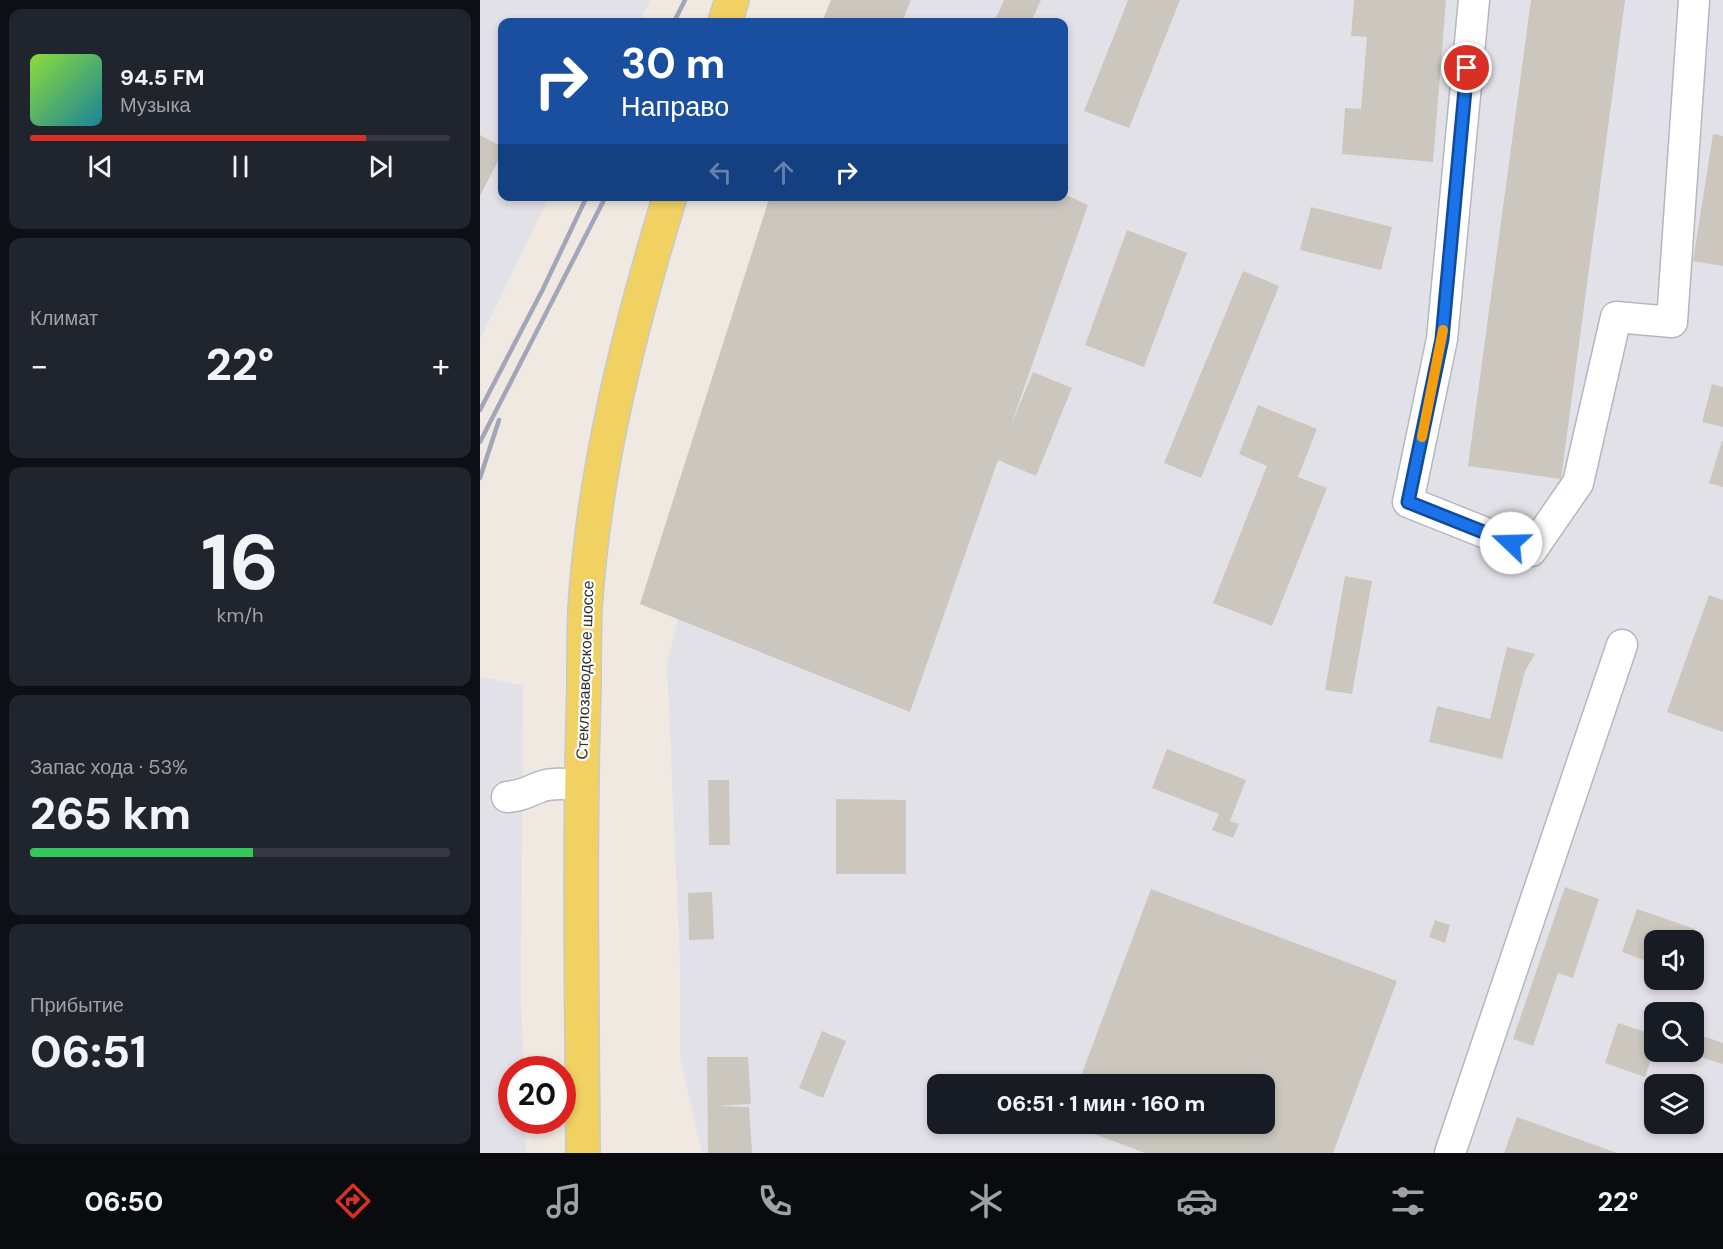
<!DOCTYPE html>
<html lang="ru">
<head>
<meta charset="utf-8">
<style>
  body { margin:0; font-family:"DM Sans",sans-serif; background:#20242c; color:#f1f3f6; height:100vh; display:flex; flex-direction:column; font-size:22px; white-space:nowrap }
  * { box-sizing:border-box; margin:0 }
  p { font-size:20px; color:#9ea1a6 }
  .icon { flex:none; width:33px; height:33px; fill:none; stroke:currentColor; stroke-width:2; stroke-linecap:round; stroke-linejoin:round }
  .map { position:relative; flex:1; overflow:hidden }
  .drawer { display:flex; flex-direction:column; gap:9px; padding:9px; background:#0d0f14; width:480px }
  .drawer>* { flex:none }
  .banner { position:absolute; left:18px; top:18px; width:570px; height:183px; border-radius:12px; box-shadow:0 3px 9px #0003; background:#1a4fa0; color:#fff; overflow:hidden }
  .controls { position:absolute; left:1164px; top:930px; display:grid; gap:12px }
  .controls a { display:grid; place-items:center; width:60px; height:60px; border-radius:12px; background:#171b24; box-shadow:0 3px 9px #0003; font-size:30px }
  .speed { position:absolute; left:18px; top:1056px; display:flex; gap:12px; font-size:30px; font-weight:700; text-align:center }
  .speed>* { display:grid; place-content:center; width:78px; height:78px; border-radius:50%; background:#171b24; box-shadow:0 3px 9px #0003; line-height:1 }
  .speed .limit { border:9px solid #d22; background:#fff; color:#111 }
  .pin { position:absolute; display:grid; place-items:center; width:51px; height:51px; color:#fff; margin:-26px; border:3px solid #fff; border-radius:50%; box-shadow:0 2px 6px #0007 }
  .me { position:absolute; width:66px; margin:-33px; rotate:291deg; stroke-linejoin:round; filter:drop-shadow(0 0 4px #0008) }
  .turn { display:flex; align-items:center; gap:21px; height:126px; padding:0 24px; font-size:27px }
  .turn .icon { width:78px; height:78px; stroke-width:2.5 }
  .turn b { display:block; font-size:42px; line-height:51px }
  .lanes { display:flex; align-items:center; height:57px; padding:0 24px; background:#0003; justify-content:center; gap:30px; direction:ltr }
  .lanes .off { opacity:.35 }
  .big { font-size:45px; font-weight:800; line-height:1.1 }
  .drawer .card { flex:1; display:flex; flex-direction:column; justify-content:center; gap:9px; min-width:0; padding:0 21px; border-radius:12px; background:#20242c }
  .drawer .dial { align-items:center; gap:0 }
  .dial b { font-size:78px; line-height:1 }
  .song { display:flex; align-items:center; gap:18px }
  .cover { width:72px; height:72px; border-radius:9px; background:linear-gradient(135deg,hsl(90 70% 55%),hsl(190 70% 35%)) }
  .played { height:6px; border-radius:3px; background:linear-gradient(90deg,#d93025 80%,#363941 80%) }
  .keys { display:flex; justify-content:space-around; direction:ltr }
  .heat { display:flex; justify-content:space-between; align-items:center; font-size:33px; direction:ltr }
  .charge { height:9px; border-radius:4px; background:linear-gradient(90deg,#34c759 53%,#363941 0) }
  .trip { position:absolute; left:447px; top:1074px; width:348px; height:60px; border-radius:12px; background:#171b24; box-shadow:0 3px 9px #0003; font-weight:800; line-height:60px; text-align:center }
  .menu { display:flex; height:96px; justify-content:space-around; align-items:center; background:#090b0e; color:#9ea1a6 }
  .menu .icon { width:42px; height:42px }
  .menu .on { color:#d93025 }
  .menu b { font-size:27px; color:#f1f3f6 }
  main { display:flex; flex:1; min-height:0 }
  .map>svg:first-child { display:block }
  .industrial { fill:#e3e1e8; fill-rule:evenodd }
  .building { fill:#cbc7bf }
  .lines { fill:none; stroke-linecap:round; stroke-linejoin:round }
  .minor-casing { stroke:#b4b7c1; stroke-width:33 }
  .major-casing { stroke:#c9c9c9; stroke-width:36 }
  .minor { stroke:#fff; stroke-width:30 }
  .major { stroke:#f2d163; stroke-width:33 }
  .rail { stroke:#a3a6b8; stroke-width:4.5 }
  .route-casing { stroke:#114b97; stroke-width:15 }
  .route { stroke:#1a73e8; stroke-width:10 }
  .slow { stroke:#f59e0b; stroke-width:10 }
  .labels { text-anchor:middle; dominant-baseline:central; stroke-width:4.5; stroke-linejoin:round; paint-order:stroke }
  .street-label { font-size:16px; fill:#2e2e2e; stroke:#fff }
</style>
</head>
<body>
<main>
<section class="drawer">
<div class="card">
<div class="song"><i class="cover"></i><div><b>94.5 FM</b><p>Музыка</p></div></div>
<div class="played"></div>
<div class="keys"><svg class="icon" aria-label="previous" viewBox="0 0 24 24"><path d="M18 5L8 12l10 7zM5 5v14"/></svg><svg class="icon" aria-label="pause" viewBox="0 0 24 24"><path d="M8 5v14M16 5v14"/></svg><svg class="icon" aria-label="next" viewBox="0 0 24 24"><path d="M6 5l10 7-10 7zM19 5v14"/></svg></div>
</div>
<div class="card"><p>Климат</p>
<div class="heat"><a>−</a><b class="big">22°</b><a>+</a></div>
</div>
<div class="card dial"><b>16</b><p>km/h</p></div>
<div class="card"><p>Запас хода · 53%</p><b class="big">265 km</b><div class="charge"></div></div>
<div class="card"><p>Прибытие</p><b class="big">06:51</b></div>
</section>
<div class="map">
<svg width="1243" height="1153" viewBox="0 0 1243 1153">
  <rect width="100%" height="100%" fill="#efe9e1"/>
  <path class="industrial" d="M0,0H170L160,22H22V196L69,197L0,339Z
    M365,0H1243V1153H222L200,1057V964L187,662L308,197L584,196V22H357ZM1174,940H1214V980H1174ZM1174,1012H1214V1052H1174ZM458,1084H784V1124H458ZM1174,1084H1214V1124H1174Z
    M0,676L43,686L41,1000L44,1069L32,1070V1120L45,1121L46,1153H0Z"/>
  <path class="building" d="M351,0H431L422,22H342Z
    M524,0H561L551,22H514Z
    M648,0H700L649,128L604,111Z
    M874,0H966L953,162L862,154L865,108L881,109L887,37L871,36Z
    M1051,0H1145L1081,479L988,466Z
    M1233,134L1243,136V266L1213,261Z
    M0,135L22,147V153L0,196Z
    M584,194L608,205L531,425L553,372L592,388L556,476L518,460L430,712L160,604L290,196H584Z
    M831,207L912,227L901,270L820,250Z
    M647,230L707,253L664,367L605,345Z
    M763,271L799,286L721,478L684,463Z
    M1232,384L1243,387V427L1222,422Z
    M778,405L837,429L818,477L847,488L792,626L733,603L787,466L759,454Z
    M1242,441L1243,442V487L1229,483Z
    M865,576L892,581L872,694L845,690Z
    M1229,595L1243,600V732L1187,712Z
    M1027,647L1055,654L1045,671L1022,759L949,742L957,706L1010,719Z
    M687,749L766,780L750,821L759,824L753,838L732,830L739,814L672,788Z
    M228,780H249L250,845H229Z
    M356,799L426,800V874H356Z
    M1085,887L1119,899L1093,978L1078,973L1053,1046L1033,1039Z
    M671,889L917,981L853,1153H665L587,1124H784V1084H598Z
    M232,892L234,939L209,940L208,893Z
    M1157,909L1215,929L1211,940H1174V964L1142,952Z
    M955,920L970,925L965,943L949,937Z
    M1138,1023L1174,1035V1050L1165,1077L1125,1063Z
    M342,1031L366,1041L343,1098L319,1088Z
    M1217,1034L1243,1043V1064L1211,1054L1214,1052Z
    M227,1057H268L271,1104L236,1106L269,1107L272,1153H228Z
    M1037,1117L1137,1153H1024Z"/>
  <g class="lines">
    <defs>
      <path id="minor" d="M994,0L962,339L928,502L1051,551L1098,483L1136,317L1192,322L1214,0
        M27,797C43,796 46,792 60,787C72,782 87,784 100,785
        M970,1153L1142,645"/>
      <path id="major" d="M245,22L252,0
        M103,1153C102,998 99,842 104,687C104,661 104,635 105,609C114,468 149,331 190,196"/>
    </defs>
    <use href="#minor" class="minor-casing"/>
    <use href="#major" class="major-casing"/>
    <use href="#minor" class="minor"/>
    <use href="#major" class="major"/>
    <path class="rail" d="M194,22L205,0
      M0,410L63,289L107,196
      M0,442L126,196
      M0,478L19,420"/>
  </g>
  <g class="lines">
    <defs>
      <path id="route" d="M987,68L962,339L928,502L1031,543"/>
    </defs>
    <use href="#route" class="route-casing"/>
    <use href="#route" class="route"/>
    <path class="slow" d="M942,437L963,330"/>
  </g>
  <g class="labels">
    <g class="street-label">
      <text transform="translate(105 670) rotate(-88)">Стеклозаводское шоссе</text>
    </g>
  </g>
</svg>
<div class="controls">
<a><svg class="icon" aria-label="sound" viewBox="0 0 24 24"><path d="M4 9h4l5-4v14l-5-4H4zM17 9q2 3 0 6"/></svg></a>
<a><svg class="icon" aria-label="search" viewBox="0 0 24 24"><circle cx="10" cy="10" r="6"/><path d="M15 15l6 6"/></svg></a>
<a><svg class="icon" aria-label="layers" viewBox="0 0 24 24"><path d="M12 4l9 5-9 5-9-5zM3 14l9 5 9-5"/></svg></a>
</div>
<div class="speed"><div class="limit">20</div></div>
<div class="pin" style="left:987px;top:68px;background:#d93025"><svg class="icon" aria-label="arrive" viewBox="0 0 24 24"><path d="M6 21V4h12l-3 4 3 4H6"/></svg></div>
<svg class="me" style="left:1031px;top:543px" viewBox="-20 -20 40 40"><circle r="19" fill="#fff"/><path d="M0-13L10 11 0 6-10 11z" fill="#1a73e8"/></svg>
<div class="trip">06:51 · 1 мин · 160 m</div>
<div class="banner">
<div class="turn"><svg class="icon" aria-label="right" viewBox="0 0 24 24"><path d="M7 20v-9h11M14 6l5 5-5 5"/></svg><div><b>30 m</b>Направо</div></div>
<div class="lanes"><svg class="icon off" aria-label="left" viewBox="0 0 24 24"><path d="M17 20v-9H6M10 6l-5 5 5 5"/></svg><svg class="icon off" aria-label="ahead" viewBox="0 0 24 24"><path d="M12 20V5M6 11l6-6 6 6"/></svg><svg class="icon" aria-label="right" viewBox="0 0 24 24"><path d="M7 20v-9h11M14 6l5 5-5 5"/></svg></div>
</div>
</div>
</main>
<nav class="menu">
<b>06:50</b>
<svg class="icon on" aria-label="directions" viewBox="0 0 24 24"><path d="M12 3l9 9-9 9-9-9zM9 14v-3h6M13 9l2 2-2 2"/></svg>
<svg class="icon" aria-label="music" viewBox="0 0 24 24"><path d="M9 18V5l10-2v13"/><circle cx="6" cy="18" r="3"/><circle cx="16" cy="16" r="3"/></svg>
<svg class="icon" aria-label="phone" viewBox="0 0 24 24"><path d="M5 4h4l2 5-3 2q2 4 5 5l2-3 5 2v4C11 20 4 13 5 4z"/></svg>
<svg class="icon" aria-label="climate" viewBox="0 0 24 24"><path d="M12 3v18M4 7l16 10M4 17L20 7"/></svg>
<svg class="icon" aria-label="car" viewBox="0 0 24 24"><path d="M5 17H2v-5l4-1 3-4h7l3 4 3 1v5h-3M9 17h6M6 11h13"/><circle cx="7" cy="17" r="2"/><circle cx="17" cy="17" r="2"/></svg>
<svg class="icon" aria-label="filters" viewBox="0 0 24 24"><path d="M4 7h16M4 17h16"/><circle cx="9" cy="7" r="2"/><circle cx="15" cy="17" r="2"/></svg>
<b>22°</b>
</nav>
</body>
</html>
